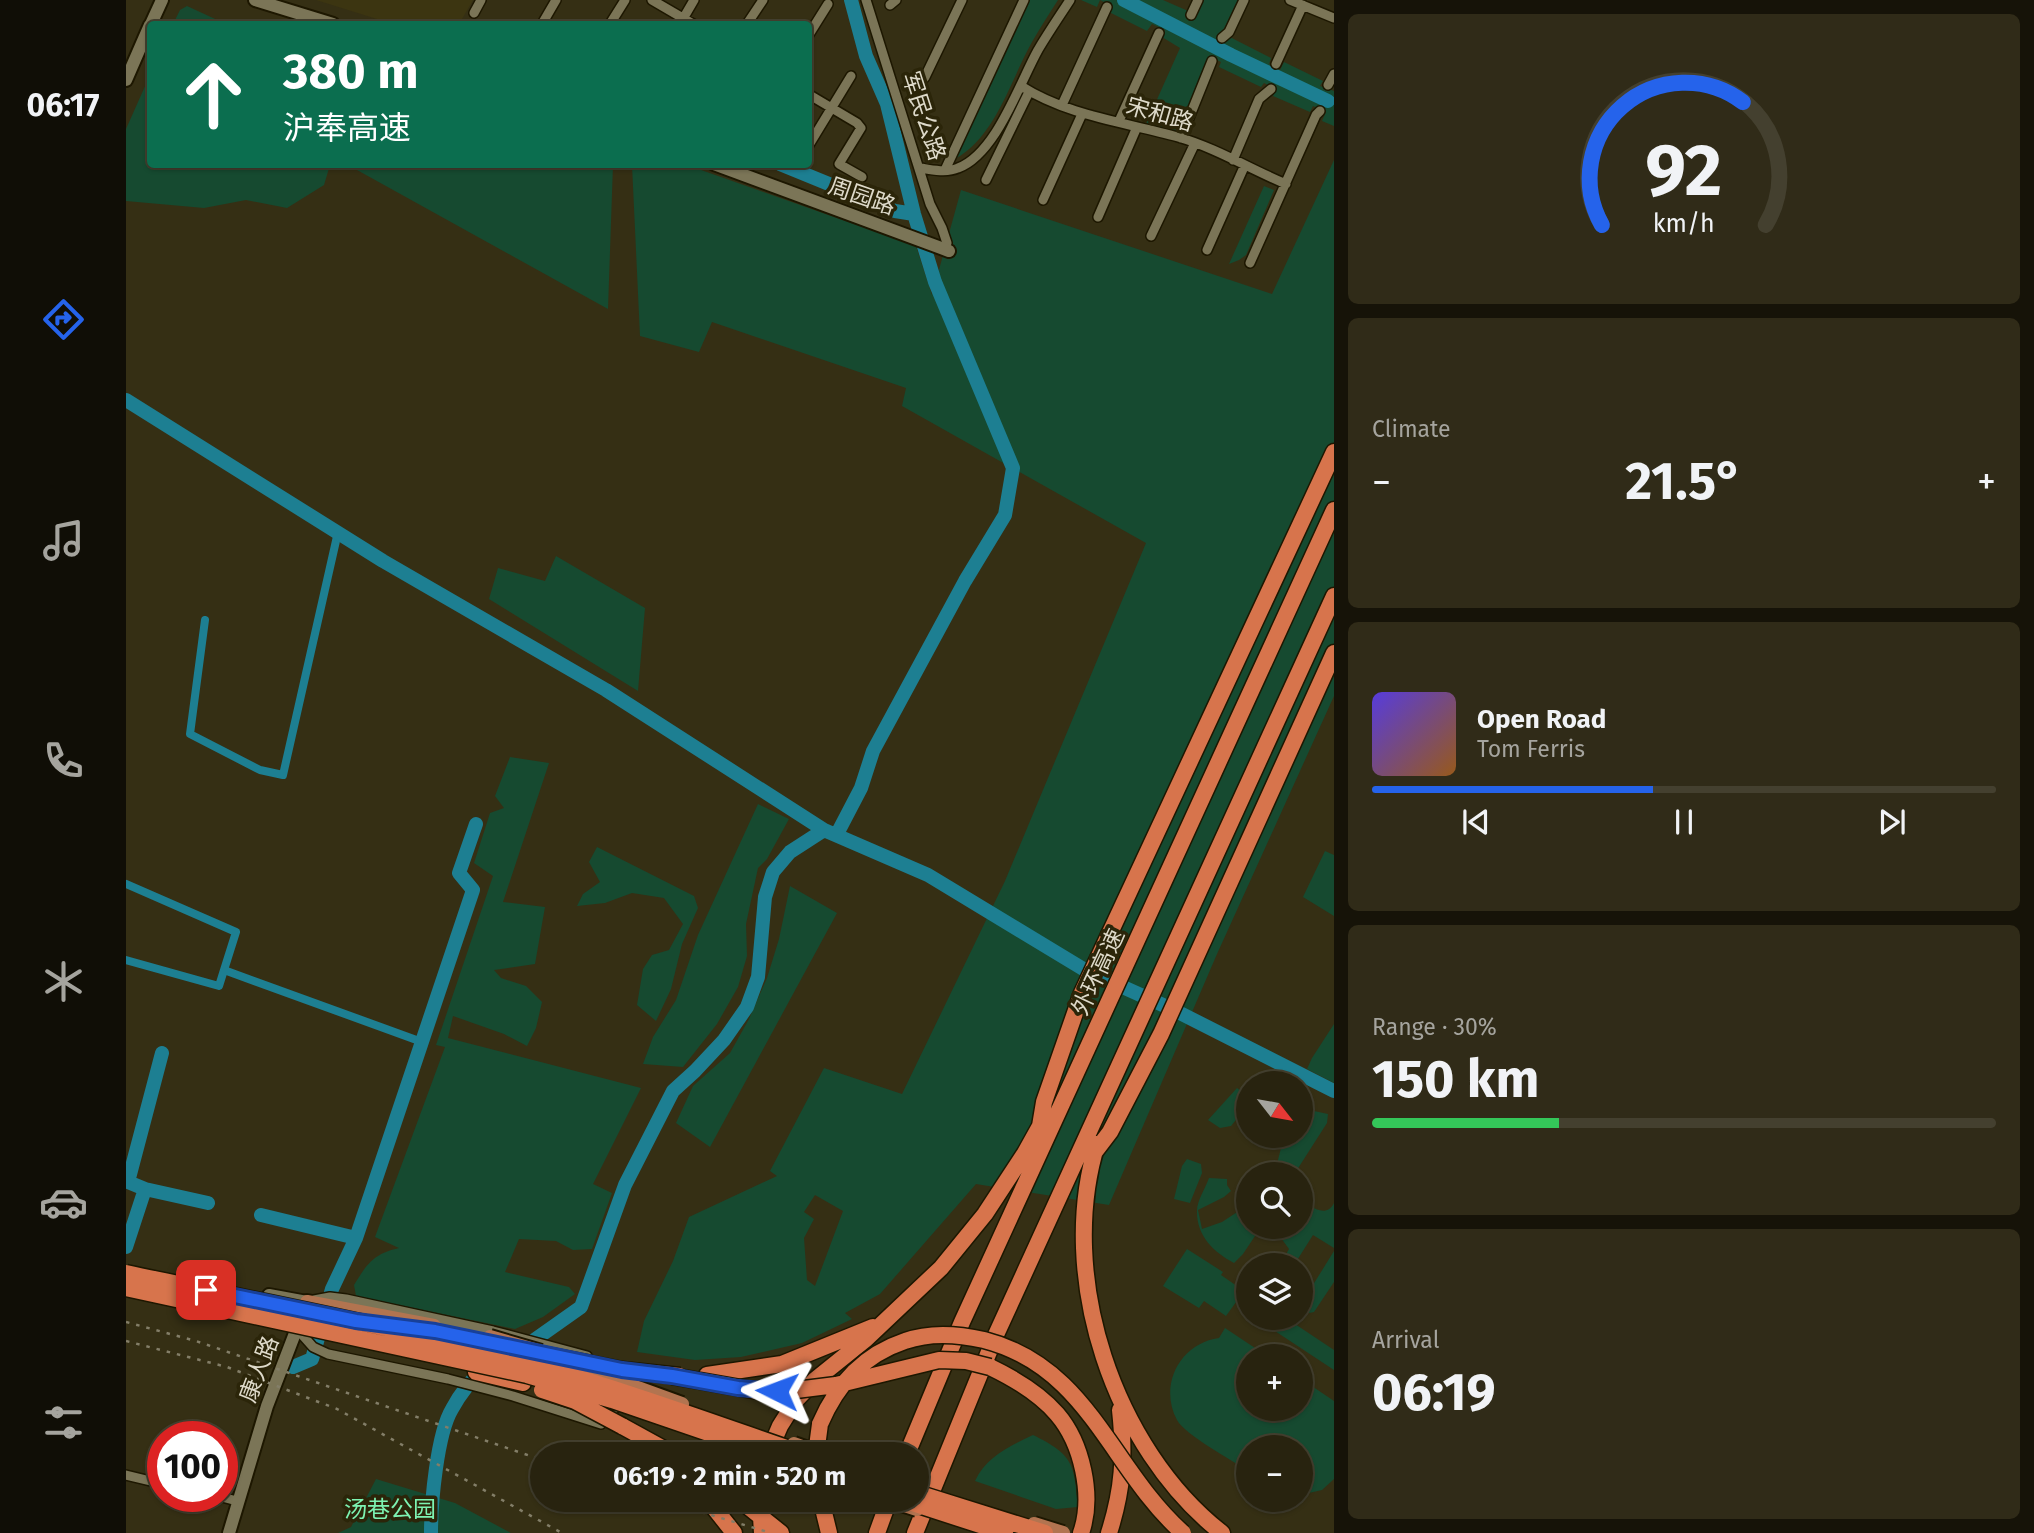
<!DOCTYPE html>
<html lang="en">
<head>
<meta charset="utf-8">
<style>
  body { margin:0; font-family:"Fira Sans","Noto Sans SC",sans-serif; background:#302b18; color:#f1f3f6; height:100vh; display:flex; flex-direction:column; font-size:26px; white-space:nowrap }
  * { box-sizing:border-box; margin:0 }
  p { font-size:23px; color:#a5a49e }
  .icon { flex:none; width:38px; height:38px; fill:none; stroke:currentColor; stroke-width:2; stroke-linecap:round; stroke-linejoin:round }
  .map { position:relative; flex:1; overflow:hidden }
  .drawer { display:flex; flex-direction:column; gap:14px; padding:14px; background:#161308; width:700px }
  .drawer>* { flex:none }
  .guide { position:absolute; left:21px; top:21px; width:665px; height:147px; border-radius:7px; box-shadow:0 2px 5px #0004,0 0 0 2px #44402f; background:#0b6e4f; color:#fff; overflow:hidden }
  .needle { width:46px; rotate:121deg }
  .tools { position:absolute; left:1110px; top:1071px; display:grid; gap:14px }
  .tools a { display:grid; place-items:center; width:77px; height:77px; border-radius:50%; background:#28230f; box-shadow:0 2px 5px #0004,0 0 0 2px #44402f; font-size:35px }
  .speed { position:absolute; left:21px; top:1421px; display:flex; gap:14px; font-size:35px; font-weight:700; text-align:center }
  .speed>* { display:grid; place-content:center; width:91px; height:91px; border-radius:50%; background:#28230f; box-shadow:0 2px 5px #0004,0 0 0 2px #44402f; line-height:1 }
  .speed .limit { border:10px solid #d22; background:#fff; color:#111 }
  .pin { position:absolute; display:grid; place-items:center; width:60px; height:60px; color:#fff; margin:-30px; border-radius:14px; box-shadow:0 4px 10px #0006 }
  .me { position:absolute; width:77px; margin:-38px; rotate:273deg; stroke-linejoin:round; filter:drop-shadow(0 0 5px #0008) }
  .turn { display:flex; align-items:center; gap:24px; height:147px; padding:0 21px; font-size:32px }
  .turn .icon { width:91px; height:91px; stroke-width:2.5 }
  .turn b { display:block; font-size:49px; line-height:60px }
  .big { font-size:52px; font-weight:700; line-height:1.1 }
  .drawer .tile { flex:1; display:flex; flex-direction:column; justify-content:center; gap:10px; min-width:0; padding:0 24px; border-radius:10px; background:#302b18 }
  .drawer .dial { align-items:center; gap:0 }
  .dial svg { height:182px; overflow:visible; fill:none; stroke:#44402f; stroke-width:7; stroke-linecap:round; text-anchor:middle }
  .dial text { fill:#f1f3f6; stroke:none }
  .song { display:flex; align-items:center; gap:21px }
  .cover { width:84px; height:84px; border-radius:10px; background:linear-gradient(135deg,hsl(250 70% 55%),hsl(30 70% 35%)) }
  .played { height:7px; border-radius:4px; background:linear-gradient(90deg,#2563eb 45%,#44402f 45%) }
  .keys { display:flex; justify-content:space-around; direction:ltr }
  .heat { display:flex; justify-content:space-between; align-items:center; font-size:38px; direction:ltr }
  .charge { height:10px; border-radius:5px; background:linear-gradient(90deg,#34c759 30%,#44402f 0) }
  .trip { position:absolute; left:404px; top:1442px; width:399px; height:70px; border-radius:35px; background:#28230f; box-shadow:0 2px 5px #0004,0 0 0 2px #44402f; font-weight:700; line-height:70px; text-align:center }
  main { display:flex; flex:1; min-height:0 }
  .tabs { display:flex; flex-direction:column; width:126px; justify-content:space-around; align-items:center; background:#100e06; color:#a5a49e }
  .tabs .icon { width:49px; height:49px }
  .tabs .on { color:#2563eb }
  .tabs b { font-size:32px; color:#f1f3f6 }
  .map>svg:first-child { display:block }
  .built { fill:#3c3511 }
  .green { fill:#164a30; fill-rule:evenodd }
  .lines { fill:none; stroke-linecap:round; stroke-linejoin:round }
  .canal { stroke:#1d7f92; stroke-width:8 }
  .river { stroke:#1d7f92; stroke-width:14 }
  .street-casing { stroke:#1d1700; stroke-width:12 }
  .secondary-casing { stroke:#1d1700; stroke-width:16 }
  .primary-casing { stroke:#1d1700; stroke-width:18 }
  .highway-casing { stroke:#1d1700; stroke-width:19 }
  .street { stroke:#7b7557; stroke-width:9 }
  .secondary { stroke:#7b7557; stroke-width:12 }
  .primary { stroke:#b27450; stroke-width:14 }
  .highway { stroke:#d7744c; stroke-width:16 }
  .rail { stroke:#837e68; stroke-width:2.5; stroke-dasharray:3.5 7; stroke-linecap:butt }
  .primary-bridge-casing { stroke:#1d1700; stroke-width:18; stroke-linecap:butt }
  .highway-bridge-casing { stroke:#1d1700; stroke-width:19; stroke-linecap:butt }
  .primary-bridge { stroke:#b27450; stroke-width:14 }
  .highway-bridge { stroke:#d7744c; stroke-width:16 }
  .route-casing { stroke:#184099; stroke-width:18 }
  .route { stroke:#2563eb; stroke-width:12 }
  .labels { text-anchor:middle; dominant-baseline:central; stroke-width:7; stroke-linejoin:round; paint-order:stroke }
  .street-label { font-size:23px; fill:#dedaca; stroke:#2b2509 }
  .park-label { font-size:23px; fill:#7df3b2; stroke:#2b2509 }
</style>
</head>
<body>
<main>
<nav class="tabs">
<b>06:17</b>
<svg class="icon on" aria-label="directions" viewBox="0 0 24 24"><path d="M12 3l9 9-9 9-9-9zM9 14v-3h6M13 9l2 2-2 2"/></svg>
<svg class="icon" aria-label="music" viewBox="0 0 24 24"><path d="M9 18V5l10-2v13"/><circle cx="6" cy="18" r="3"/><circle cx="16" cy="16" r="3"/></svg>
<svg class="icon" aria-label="phone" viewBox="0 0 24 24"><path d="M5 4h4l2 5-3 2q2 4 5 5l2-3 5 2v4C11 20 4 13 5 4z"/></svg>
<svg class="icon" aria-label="climate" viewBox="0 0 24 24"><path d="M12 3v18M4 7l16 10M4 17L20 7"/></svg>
<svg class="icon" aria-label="car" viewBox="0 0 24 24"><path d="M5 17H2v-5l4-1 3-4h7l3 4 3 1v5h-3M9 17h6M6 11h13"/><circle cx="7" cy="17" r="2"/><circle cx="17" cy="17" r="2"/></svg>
<svg class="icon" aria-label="filters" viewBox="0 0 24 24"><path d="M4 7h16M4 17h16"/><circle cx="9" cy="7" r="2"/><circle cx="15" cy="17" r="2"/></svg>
</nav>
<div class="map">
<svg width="1208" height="1533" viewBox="0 0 1208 1533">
  <rect width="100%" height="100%" fill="#352f14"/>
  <path class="built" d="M190,0H347L333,24H267Z"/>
  <path class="green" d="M901,0H932C923,14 914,28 906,42C884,81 870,136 829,159Z
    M955,0H1037L1069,14L1075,0H1112L1096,33L1145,58L1143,64L1154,70L1158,62L1197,81L1194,86L1208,91V126L1196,121L1200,112L1187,106L1184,112L1147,96L1150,89L1138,83L1135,87L1093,67L1095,62L1084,57L1079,64L1081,72L1052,132L1020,124L1054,48L1036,37L1039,30L1026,24L1021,31L983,12L986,6L974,0L971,7Z
    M61,6L100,24H47L54,10Z
    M24,75V164L204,165L198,185L161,208L120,200L78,208L0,201V129Z
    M1208,160V696L1091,954L983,1205L850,1184L754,1294L719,1313L726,1319L676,1343L615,1357L569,1360L511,1352L518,1321L547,1261L563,1217L651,1176L644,1171L698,1068L776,1094L879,881L1020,543L776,406L780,388L586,322L573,352L514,336L506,165H561L790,246L806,295L835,190L1146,294ZM689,1195L717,1211L689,1286L681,1280L678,1238L688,1219L678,1212Z
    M222,165H487L482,309Z
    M1138,186L1148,190L1120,255L1113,260L1103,264Z
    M430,556L519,608L512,691L363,599L372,568L419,581Z
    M384,757L423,763L377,902L419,907L409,964L368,970L375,978L400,986L416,1002L410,1028L401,1046L378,1034L327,1016L322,1038L515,1088L467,1184L486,1193L466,1249L447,1250L430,1241L393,1239L379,1272L443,1287L449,1294L417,1317L389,1329L230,1296L228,1285C241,1264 247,1254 273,1248L249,1237L319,1047L310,1045L367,876L348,863L364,813L378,808L369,796Z
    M632,804L663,819L641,859L632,868L620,924L621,956L612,987L591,1024L557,1067L517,1064L527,1037L550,1000L572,935Z
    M471,847L568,896L572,908L556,944L545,989L530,1021L511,1005L517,969L526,955L543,950L557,924L538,898L506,893L479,903L451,906L457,894L474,882L463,862Z
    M1199,851L1208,855V916L1177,897Z
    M664,886L711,913L584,1147L550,1123L567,1086L604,1053L623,1019L641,978L653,939Z
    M1208,1024V1083L1181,1069L1186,1058Z
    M1111,1088L1122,1096V1105L1105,1126L1094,1128L1082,1120Z
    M1174,1108L1202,1114L1201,1123L1169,1173L1171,1174H1153L1154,1170L1150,1168L1158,1136H1174Z
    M1061,1159L1075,1164L1076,1173L1064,1203L1048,1199L1056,1166Z
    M1083,1178L1101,1179V1185L1105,1191L1098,1197L1072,1210L1076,1229L1096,1222L1122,1205V1227H1135L1117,1254L1108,1263C1087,1252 1070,1235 1071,1210C1071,1201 1080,1187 1083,1178Z
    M1208,1203V1248L1187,1235L1168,1265H1154L1163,1249L1155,1238L1163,1227H1174V1215L1180,1212L1184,1205C1192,1212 1203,1214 1208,1203Z
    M1061,1249L1097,1272L1095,1275L1118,1291L1100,1316L1078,1301L1073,1308L1037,1286Z
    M1208,1251V1282L1188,1312L1183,1313L1176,1307L1177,1301Z
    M1129,1318H1160L1208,1350V1370Z
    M1099,1328L1141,1356H1122V1409H1174V1378L1208,1401V1479L1196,1490L1174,1495V1447H1122V1471C1106,1460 1059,1435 1051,1420C1032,1384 1055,1343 1093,1338Z
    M907,1435C948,1455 948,1464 952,1507L930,1509L849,1481C860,1457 884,1446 907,1435Z
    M250,1479L329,1503L385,1533H212L225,1527Z"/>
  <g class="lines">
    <path class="canal" d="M79,620L64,734L134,770L157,775L212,532
      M0,884L110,932L98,970L296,1042
      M0,960L93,986L98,970"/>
    <path class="river" d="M998,0L1105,55L1202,101
      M654,164L769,211L788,214
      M0,400L257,561L480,690L698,830L802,875L959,970L1048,1010L1208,1091
      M711,834L735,788L747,751L839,581L879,515L887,468L809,282L788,214L761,104L740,56L725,0
      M19,1189L82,1203
      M135,1215L230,1238
      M0,1247L19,1189L2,1182L36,1053
      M397,1348L455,1307L499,1185L547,1091L569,1071L598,1040L621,1007L632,977L639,897L647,872L664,852L698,830
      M167,1367L186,1359L206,1289L230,1238L347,890L333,873L350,824
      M305,1533C305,1503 311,1434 326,1409C334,1394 348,1377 360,1366"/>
    <defs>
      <path id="street" d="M526,0L567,24
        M740,0L804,204L816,228L821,243
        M1164,0L1208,18
        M764,5L770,0
        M348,13L355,0
        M1065,15L1072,0
        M416,24L430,0
        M484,24L499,0
        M554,24L568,0
        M621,24L637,0
        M682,36L702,4
        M1096,38L1103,32L1118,0
        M1150,64L1177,5
        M1202,85L1208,74
        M895,86C942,116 999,122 1052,137C1090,148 1124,169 1160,184
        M789,89L799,77L836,0
        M682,94L731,123L735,128L713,164L736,177
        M936,105L981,7
        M993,121L1033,33
        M1055,138L1086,61
        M683,145L725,76
        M1107,160L1133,99L1145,89
        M795,168C806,170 821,173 832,168C870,154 893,84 912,50C922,33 933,17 944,0
        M819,170L898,0
        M860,180L903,92
        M917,200L956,114
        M972,217L1011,127
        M1025,236L1069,143
        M1081,250L1118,167
        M1124,263L1190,115L1194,111
        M188,1300L204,1297L220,1299L367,1331L461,1356
        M171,1329L187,1347L202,1354L322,1379L387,1396L475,1424L494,1402
        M0,1475L37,1484
        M92,1496L111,1501"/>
      <path id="secondary" d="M129,0L207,24
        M25,24L36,0
        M0,80L24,25
        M588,164L823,251
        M103,1533L141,1406L181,1302L143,1295"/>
      <path id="primary" d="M181,1302L308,1326"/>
      <path id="highway" d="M971,1144C930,1276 988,1449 1096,1533
        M968,1153L984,1132L1035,1034L1208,653
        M294,1329L381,1347
        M864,1367C889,1379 913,1393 931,1414C956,1443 968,1496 955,1533
        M350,1372L397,1383
        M581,1375L656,1364L747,1327
        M496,1426L547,1454
        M642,1454L654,1426L671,1399L689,1380L740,1339L815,1268L859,1214L899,1153L914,1126L918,1102L956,993L1208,452
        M690,1454L694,1424
        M781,1454L836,1322L1208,510
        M582,1500L608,1533
        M614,1500L655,1533
        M634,1500L636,1533
        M695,1500L703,1533
        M751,1533L763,1500
        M789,1533L869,1337L1208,596
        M983,1533C997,1489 999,1456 994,1410"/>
    </defs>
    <use href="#street" class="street-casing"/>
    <use href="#secondary" class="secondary-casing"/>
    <use href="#primary" class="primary-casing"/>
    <use href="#highway" class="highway-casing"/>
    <use href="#street" class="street"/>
    <use href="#secondary" class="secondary"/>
    <use href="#primary" class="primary"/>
    <use href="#highway" class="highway"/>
    <path class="rail" d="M0,1322L70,1341L416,1460
      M0,1341L101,1367L211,1409L436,1533
      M516,1500L543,1509
      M535,1500L645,1533"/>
    <defs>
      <path id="primary-bridge" d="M364,1337L415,1352
        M457,1368L556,1404
        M668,1444L696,1454
        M763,1500L791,1509
        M908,1524L937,1533"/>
      <path id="highway-bridge" d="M0,1273C135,1302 272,1327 405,1364C498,1390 588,1423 678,1454
        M0,1288L401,1375L486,1400L644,1454
        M404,1352L496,1370L554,1376
        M546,1376L632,1391L670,1390L710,1385L813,1360L840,1361L864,1367
        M416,1390L449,1401L496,1426
        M694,1424C711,1384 737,1355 779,1341C804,1332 832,1334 858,1340C963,1367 984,1468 1057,1533
        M791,1493L919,1533
        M783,1502L879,1533"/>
    </defs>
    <use href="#primary-bridge" class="primary-bridge-casing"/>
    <use href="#highway-bridge" class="highway-bridge-casing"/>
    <use href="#primary-bridge" class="primary-bridge"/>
    <use href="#highway-bridge" class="highway-bridge"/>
  </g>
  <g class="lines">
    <defs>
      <path id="route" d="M80,1290L230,1321L309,1331L496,1370L546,1376L612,1388L651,1391"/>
    </defs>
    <use href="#route" class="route-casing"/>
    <use href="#route" class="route"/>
  </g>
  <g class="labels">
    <g class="street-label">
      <text transform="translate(1034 114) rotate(16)">宋和路</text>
      <text transform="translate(798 116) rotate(72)">军民公路</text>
      <text transform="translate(736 196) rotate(19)">周园路</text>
      <text transform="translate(972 972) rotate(-65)">外环高速</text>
      <text transform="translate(133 1369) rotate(-69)">康人路</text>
    </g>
    <g class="park-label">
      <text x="264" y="1509">汤巷公园</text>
    </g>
  </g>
</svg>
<div class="tools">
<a><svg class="needle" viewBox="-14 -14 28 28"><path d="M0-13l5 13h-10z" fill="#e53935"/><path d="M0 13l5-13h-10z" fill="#a5a49e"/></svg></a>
<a><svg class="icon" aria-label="search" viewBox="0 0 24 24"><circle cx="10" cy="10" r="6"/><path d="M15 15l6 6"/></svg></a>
<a><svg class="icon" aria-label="layers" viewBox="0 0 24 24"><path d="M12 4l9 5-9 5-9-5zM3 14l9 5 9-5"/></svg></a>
<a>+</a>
<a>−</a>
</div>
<div class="speed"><div class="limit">100</div></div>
<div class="pin" style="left:80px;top:1290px;background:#d93025"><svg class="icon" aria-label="arrive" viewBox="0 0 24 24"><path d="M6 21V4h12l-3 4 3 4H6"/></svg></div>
<svg class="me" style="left:651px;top:1391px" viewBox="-20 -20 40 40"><path d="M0-17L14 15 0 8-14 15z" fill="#2563eb" stroke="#fff" stroke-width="4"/></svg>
<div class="trip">06:19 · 2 min · 520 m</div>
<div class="guide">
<div class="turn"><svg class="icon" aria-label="ahead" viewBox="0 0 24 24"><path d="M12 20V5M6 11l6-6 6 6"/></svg><div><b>380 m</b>沪奉高速</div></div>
</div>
</div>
<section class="drawer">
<div class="tile dial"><svg viewBox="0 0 100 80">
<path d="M14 69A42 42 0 1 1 86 69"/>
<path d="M14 69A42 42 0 0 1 76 15" stroke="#2563eb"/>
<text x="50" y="56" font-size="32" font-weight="700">92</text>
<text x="50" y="72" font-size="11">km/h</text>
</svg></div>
<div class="tile"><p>Climate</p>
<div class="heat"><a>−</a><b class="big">21.5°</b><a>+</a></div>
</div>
<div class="tile">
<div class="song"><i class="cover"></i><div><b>Open Road</b><p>Tom Ferris</p></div></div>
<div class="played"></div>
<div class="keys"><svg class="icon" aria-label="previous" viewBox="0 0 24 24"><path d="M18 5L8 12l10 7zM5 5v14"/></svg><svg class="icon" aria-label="pause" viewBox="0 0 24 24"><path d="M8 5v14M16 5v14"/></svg><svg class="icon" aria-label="next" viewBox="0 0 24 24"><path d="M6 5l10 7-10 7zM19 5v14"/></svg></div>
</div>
<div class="tile"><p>Range · 30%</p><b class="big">150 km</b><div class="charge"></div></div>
<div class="tile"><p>Arrival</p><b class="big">06:19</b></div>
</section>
</main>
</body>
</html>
